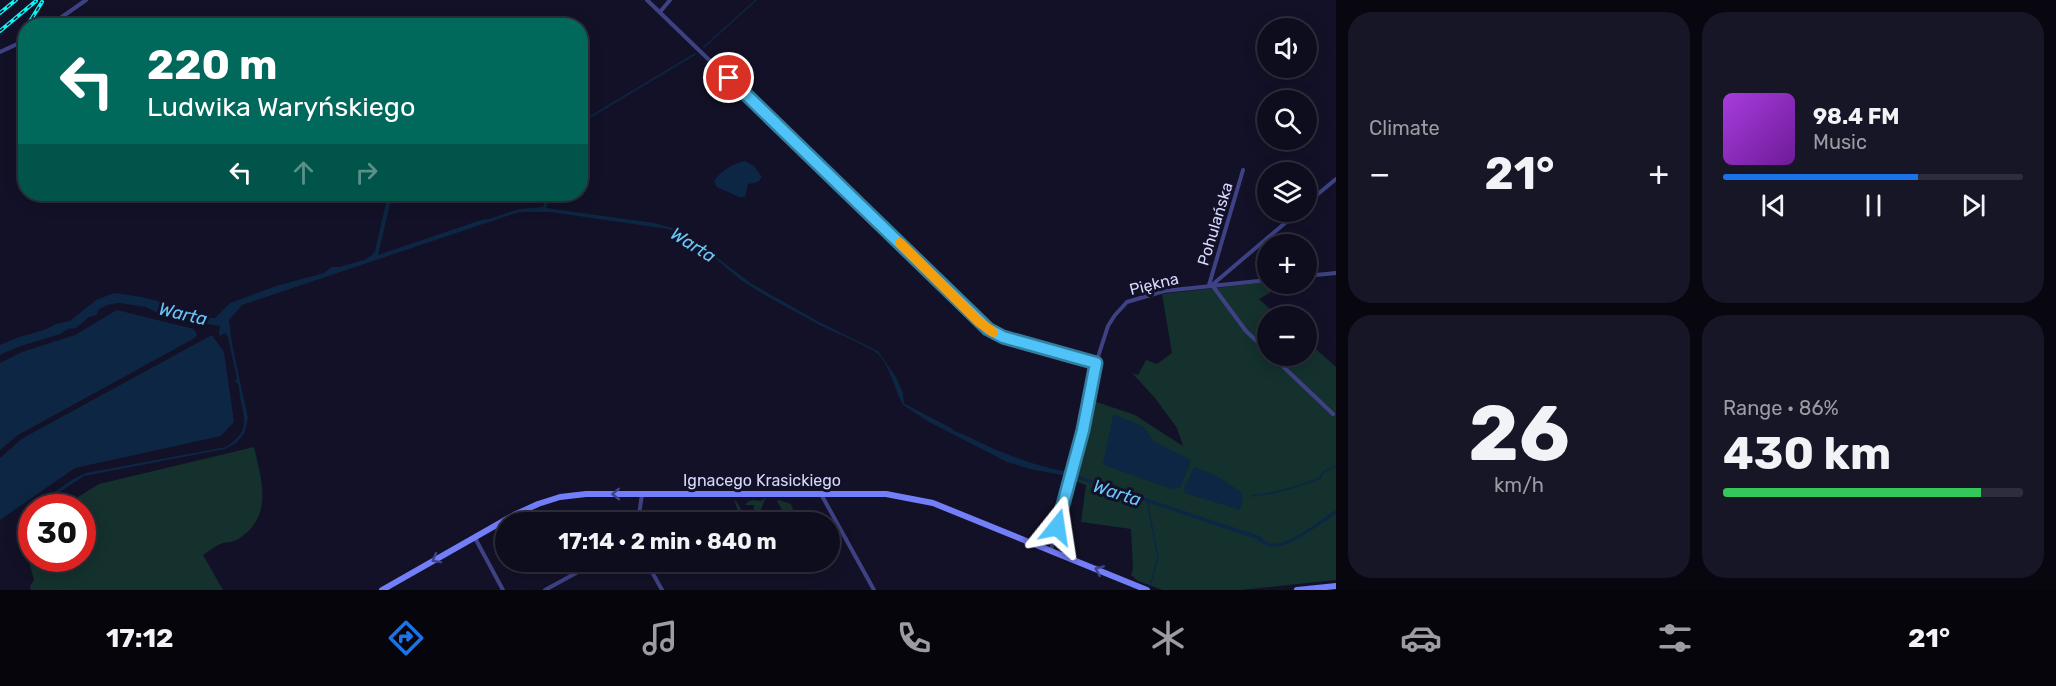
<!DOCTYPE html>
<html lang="en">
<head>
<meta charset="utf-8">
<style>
  body { margin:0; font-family:Rubik,sans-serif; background:#171626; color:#f1f3f6; height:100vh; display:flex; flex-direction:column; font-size:22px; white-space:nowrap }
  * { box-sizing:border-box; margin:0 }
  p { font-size:20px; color:#9b9ca4 }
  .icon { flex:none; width:33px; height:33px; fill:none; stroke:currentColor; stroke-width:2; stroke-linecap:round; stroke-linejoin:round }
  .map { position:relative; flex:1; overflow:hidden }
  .panel { display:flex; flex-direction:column; gap:12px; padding:12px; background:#080710; width:720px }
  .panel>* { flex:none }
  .banner { position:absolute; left:18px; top:18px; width:570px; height:183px; border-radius:24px; box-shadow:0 3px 15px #0003,0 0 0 2px #2e2d3b; background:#00695c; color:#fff; overflow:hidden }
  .tools { position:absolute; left:1257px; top:18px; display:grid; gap:12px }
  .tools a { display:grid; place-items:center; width:60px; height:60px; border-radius:50%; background:#0e0d1d; box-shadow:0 3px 15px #0003,0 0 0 2px #2e2d3b; font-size:30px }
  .speed { position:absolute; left:18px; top:494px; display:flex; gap:12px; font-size:30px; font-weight:700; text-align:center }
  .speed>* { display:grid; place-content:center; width:78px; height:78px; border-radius:50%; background:#0e0d1d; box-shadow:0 3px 15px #0003,0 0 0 2px #2e2d3b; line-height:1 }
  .speed .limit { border:9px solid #d22; background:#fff; color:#111 }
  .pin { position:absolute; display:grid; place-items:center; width:51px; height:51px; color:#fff; margin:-26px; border:3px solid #fff; border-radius:50%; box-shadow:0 2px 6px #0007 }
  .me { position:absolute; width:66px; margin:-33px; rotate:15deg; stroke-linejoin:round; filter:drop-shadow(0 0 4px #0008) }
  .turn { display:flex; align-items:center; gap:21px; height:126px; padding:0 30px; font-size:27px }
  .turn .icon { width:78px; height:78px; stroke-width:2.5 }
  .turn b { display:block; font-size:42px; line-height:51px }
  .lanes { display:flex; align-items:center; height:57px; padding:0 30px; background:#0003; justify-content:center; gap:30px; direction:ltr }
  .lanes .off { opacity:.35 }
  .big { font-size:45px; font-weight:700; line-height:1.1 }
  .panel .card { flex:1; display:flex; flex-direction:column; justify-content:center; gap:9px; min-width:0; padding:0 21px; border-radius:24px; background:#171626 }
  .panel .dial { align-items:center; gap:0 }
  .dial b { font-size:78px; line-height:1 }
  .song { display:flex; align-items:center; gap:18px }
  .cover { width:72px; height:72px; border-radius:9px; background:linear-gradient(135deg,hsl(280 70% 55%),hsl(280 70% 35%)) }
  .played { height:6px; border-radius:3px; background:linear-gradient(90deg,#1a73e8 65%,#2e2d3b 65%) }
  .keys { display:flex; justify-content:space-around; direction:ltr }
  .heat { display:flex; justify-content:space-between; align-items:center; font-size:33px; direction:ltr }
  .charge { height:9px; border-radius:4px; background:linear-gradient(90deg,#34c759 86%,#2e2d3b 0) }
  .panel .tiles { flex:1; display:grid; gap:12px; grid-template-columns:repeat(2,1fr) }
  .trip { position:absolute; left:495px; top:512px; width:345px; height:60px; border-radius:30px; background:#0e0d1d; box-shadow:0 3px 15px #0003,0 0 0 2px #2e2d3b; font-weight:700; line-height:60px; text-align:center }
  .menu { display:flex; height:96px; justify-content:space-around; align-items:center; background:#06050c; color:#9b9ca4 }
  .menu .icon { width:42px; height:42px }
  .menu .active { color:#1a73e8 }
  .menu b { font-size:27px; color:#f1f3f6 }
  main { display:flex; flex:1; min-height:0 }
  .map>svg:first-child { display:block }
  .green { fill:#14312d }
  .water { fill:#0d2644 }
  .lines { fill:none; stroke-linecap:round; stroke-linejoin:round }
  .stream { stroke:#0d2644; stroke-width:1.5 }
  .street { stroke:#3e4284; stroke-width:4 }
  .secondary { stroke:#737ef9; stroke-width:6 }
  .rail-casing { stroke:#0cf5f4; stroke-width:4 }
  .rail { stroke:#121127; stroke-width:1.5; stroke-dasharray:4.5; stroke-linecap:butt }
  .oneway { stroke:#3e4286 }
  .route-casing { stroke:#337fa1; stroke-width:15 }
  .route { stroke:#4fc3f7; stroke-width:10 }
  .slow { stroke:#f59e0b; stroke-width:10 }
  .labels { text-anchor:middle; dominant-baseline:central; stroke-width:6; stroke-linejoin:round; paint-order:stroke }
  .street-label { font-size:16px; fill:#d8d8fd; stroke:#121127 }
  .water-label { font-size:18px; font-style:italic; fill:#6ac6f9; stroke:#121127 }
</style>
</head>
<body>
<main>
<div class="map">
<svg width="1336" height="590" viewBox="0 0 1336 590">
  <rect width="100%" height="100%" fill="#121127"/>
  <path class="green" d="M1267,282L1268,284H1285L1259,299L1278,316H1268V356H1306L1307,341L1336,367V580L1240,590H1163L1138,581L1131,575L1133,569L1131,529L1081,522L1086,485L1074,481L1094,401L1135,415L1183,446L1177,428L1155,398L1132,373L1138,375L1146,360L1157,364L1172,353L1162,294Z
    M254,447C262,482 274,517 237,540C232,542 228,542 223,543C216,545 209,551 203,555L223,590H31L30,586L34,580L21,532L31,526L32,558H82V507H62L99,484Z
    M766,497L761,509C767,519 775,518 782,510L777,501L779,500L791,504L794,512L792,515L780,519L777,522H742L734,500L736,501L744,514H753L754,505H745C749,499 754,500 761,501Z"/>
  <path class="water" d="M745,161L754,166L762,177L758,182L748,184L745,197H739L717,187L714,181C722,170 732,164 745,161Z
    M388,194H392L391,202H397L390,204L378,255L481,220L489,219L519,209L543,207L546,199H549L546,208L654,223L680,230L752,284L819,322L878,351L896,377L903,393L904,403L907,405L951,428C956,433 961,433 967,436C999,452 1033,466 1068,472L1067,476L1030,469L1007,462L929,422L903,405C895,390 891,370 880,356C873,347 830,331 818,324C795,311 770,299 747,284C721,267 699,237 668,229L550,212H519L242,305L229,320L232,344L248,418L244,434L236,443L225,449L84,476L37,507H32L75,478L86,473L226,447C250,431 245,421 240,397C239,390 240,384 234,380L237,379L228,337L225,333L220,336L219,335L220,326L196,322L175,315L159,314L146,307L119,303L107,305L98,310L97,315L89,317L76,328L68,329L60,334L18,347L0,355V345L19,337L44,330L56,324L70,321L96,300L114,293L142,297L181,307L190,314L205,318H215L230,303L276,286L324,273L331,267H339L364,260L372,255L375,251Z
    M117,310L194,329L197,335L195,338L18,435L0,450V363L22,352L75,335Z
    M212,335L224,352L234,422L221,436L75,468L0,520V458L23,438Z
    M1116,415L1144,427L1153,441L1189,459L1191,462L1180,488L1172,489L1106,466L1103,463L1113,416Z
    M1194,467L1217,476L1241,492L1243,496L1240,510L1185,493L1184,487Z
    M1076,475L1257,535C1262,537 1264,541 1269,543C1286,549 1321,519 1336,510V514C1320,524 1287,551 1268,546C1264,545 1260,541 1256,539L1150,503L1148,505L1147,502L1075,478Z"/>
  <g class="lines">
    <path class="stream" d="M704,47L756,0
      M580,123L695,54
      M546,201L549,194
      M1251,496C1276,494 1297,487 1320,478L1323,472L1336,466
      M1148,505L1158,557L1150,586"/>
    <path class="street" d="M647,0L988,329L1003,337L1096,363
      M660,12L670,0
      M49,26L86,0
      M0,52L26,40
      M1306,204L1336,179
      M1306,276L1336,273
      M1209,285L1243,170
      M1268,352L1246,331L1212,285L1298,212
      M1272,356L1333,414
      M821,494L874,590
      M638,519L652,522
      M638,522L642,494
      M475,538L503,590
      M1051,550L1083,430L1096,363L1108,326L1115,315L1127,302L1164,291L1268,280
      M646,561L662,590
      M545,590L598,561"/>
    <path class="secondary" d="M382,590L514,515L538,504L560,497L586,494H886L933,503L1147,590
      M1297,590L1336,586"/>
    <defs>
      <path id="rail" d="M0,13L16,0
        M27,26L42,2
        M0,31L36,1"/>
    </defs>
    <use href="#rail" class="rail-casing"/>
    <use href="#rail" class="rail"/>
  </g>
  <defs><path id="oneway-chevron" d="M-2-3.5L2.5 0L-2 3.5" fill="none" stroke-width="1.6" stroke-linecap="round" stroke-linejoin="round" transform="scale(1.5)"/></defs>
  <g class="oneway">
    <use href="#oneway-chevron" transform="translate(616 494) rotate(179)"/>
    <use href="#oneway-chevron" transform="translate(436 559) rotate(151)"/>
    <use href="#oneway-chevron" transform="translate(1099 570) rotate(-157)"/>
  </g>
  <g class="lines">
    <defs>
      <path id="route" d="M729,78L988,329L1003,337L1096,363L1083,430L1057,527"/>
    </defs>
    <use href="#route" class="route-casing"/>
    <use href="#route" class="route"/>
    <path class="slow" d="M900,243L979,322L993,332"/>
  </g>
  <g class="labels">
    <g class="street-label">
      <text transform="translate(1215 224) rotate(-73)">Pohulańska</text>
      <text transform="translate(1154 284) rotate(-14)">Piękna</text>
      <text x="762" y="480">Ignacego Krasickiego</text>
    </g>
    <g class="water-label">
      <text transform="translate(693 245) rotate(32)">Warta</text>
      <text transform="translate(183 314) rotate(13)">Warta</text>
      <text transform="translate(1117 493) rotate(18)">Warta</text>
    </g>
  </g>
</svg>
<div class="tools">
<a><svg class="icon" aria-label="sound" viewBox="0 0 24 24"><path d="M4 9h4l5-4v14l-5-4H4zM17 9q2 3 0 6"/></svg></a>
<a><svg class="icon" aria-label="search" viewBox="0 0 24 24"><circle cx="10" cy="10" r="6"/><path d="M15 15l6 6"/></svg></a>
<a><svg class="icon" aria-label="layers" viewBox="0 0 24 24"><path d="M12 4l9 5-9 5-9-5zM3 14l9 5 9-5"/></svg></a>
<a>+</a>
<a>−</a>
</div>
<div class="speed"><div class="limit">30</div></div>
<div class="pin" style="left:729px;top:78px;background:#d93025"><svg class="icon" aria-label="arrive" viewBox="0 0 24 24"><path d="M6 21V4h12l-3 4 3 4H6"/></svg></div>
<svg class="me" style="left:1057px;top:527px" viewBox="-20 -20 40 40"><path d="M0-17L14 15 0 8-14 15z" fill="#4fc3f7" stroke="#fff" stroke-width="4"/></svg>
<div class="trip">17:14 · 2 min · 840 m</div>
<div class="banner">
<div class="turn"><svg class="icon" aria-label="left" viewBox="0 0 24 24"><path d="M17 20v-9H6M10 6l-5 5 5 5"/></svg><div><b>220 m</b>Ludwika Waryńskiego</div></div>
<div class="lanes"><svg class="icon" aria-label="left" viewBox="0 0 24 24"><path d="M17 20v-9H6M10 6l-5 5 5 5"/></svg><svg class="icon off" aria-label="ahead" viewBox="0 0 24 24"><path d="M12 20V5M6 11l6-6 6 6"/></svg><svg class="icon off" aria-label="right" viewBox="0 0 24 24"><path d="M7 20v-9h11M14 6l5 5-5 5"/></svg></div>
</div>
</div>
<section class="panel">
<div class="tiles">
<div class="card"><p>Climate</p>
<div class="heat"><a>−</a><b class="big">21°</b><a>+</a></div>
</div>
<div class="card">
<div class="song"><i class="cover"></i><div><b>98.4 FM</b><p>Music</p></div></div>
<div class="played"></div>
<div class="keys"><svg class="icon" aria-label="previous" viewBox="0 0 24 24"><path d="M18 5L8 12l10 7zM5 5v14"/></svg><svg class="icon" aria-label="pause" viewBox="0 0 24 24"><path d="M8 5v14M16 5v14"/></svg><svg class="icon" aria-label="next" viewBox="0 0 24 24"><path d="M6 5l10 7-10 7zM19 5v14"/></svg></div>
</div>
<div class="card dial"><b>26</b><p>km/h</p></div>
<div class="card"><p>Range · 86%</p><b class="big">430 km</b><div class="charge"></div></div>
</div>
</section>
</main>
<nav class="menu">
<b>17:12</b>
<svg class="icon active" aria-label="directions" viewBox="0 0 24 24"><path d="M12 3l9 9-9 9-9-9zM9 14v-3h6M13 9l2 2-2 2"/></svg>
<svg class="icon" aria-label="music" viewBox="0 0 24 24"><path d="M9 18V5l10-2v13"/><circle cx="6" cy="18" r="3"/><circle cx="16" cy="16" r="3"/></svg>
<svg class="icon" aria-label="phone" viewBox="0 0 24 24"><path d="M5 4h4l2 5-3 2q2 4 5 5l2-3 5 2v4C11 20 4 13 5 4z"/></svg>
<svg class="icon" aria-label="climate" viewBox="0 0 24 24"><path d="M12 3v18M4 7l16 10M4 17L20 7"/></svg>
<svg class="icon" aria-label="car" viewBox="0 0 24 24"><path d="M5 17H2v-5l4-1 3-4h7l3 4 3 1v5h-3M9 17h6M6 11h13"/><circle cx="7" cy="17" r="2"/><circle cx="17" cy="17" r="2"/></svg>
<svg class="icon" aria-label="filters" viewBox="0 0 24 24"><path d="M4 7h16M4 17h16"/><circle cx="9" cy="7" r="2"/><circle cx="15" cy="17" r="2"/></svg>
<b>21°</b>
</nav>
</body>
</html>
